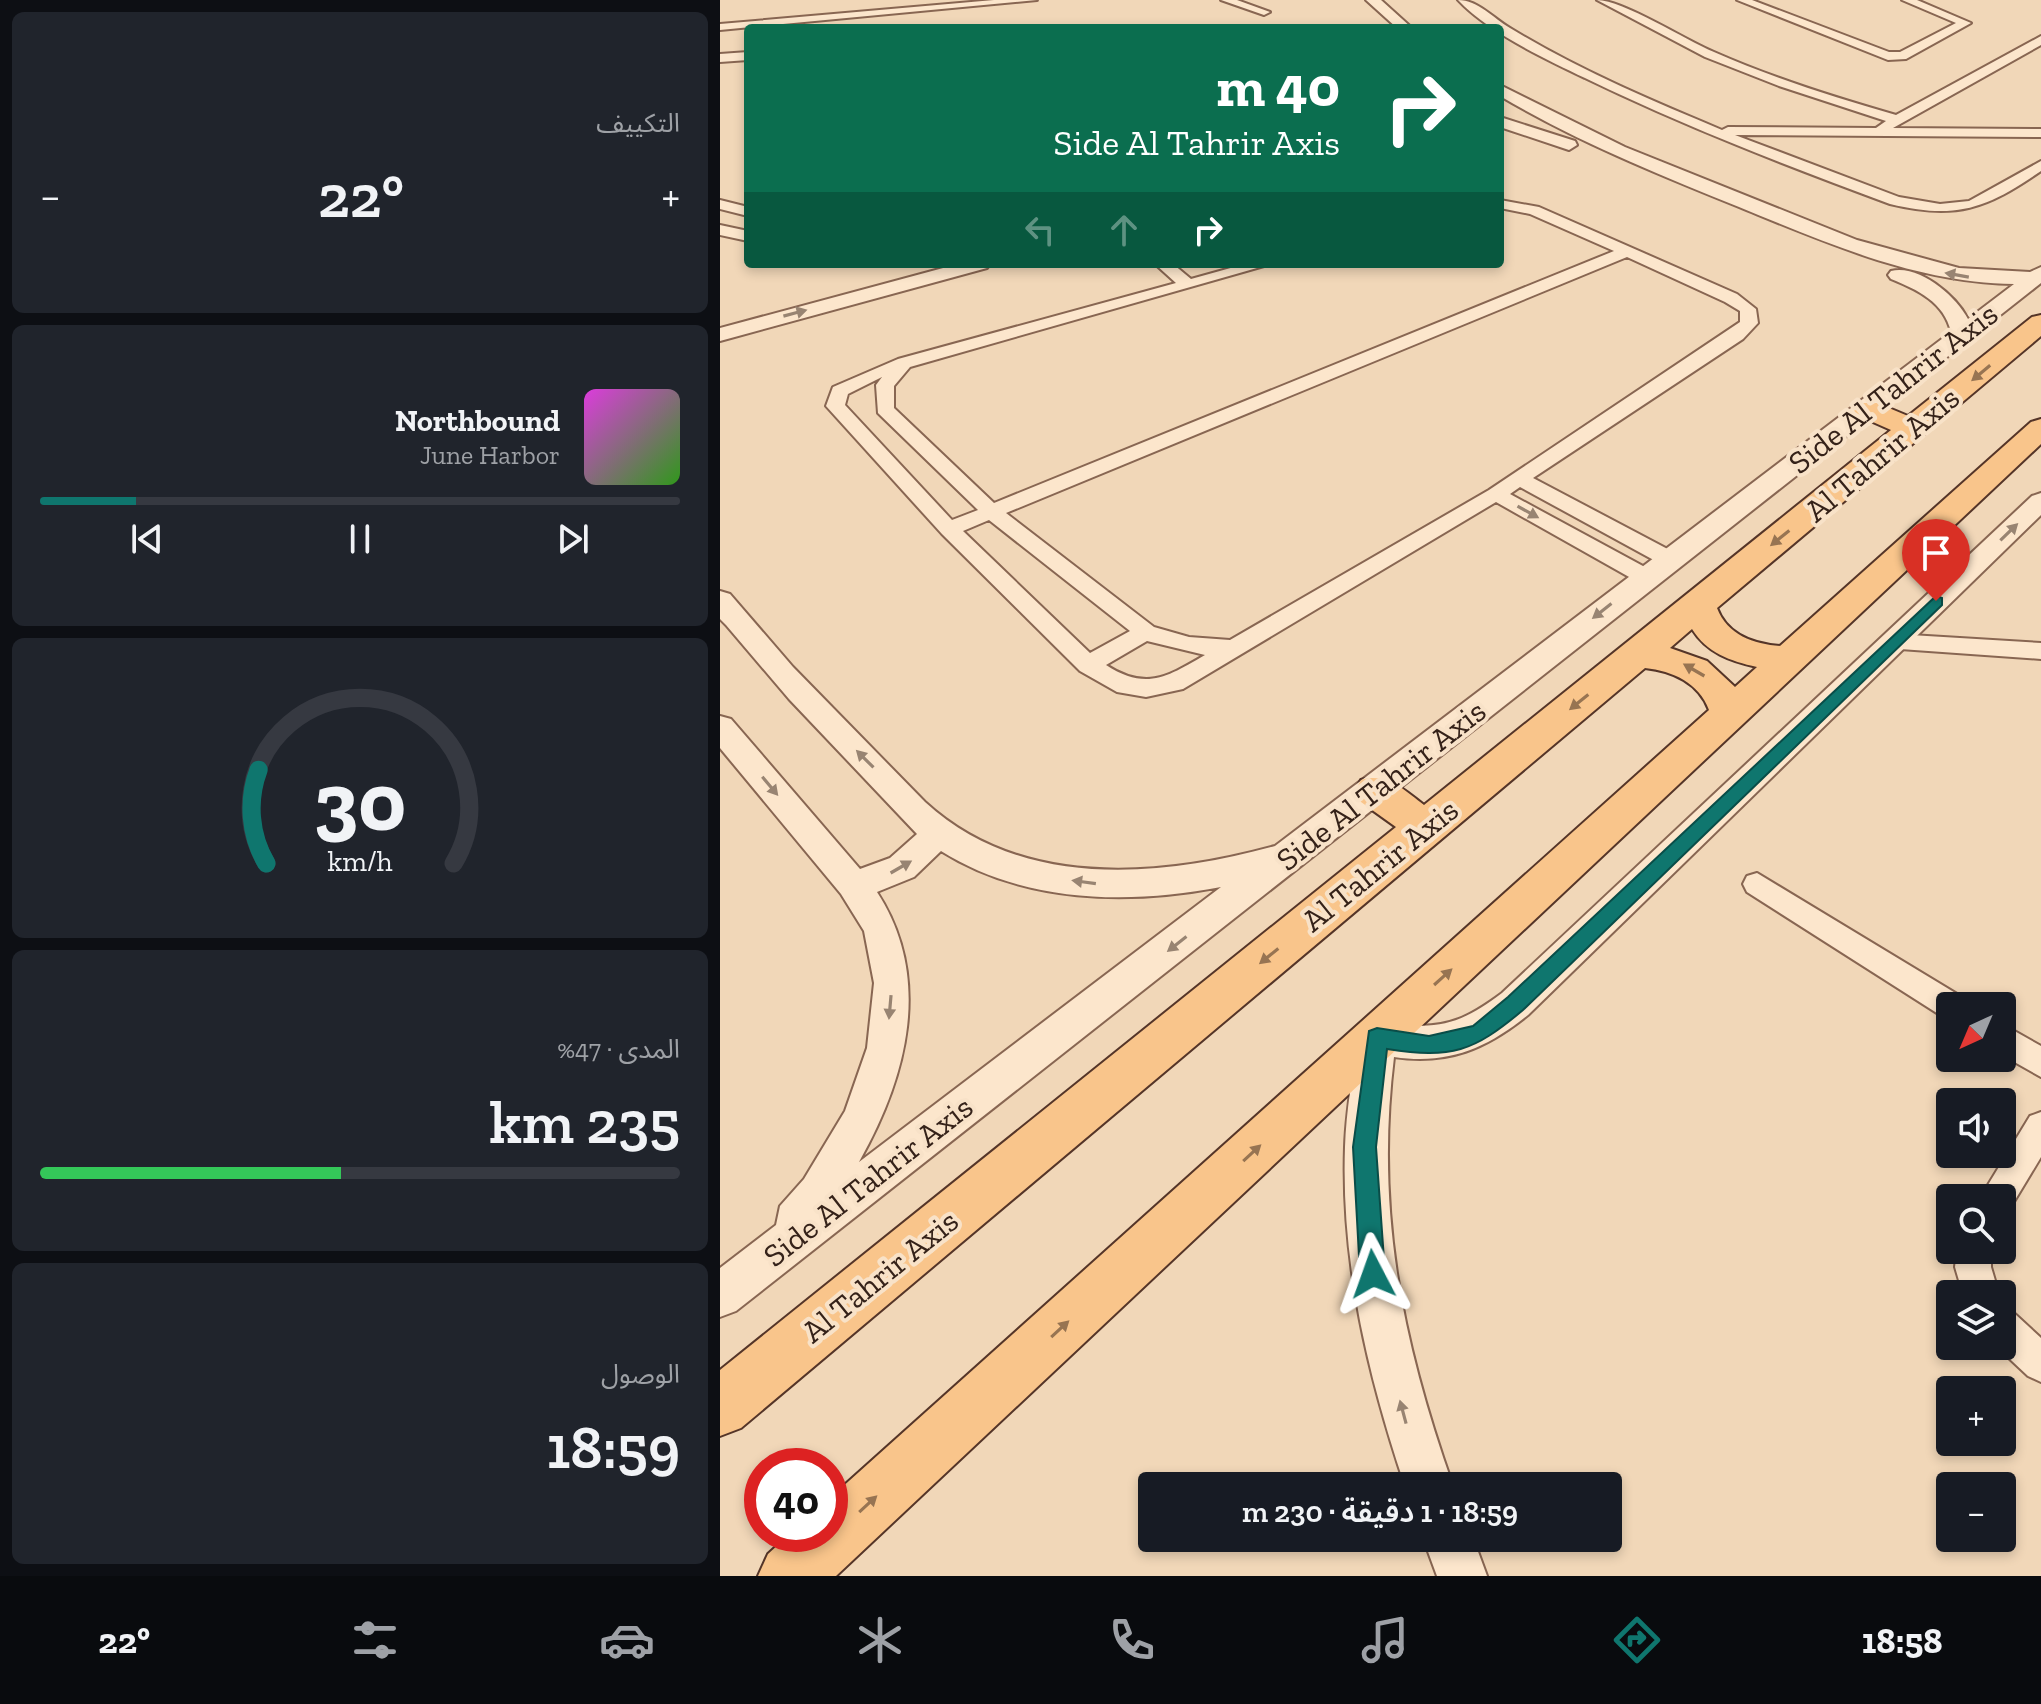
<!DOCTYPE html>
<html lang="ar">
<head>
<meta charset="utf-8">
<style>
  body { margin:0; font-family:"Zilla Slab","Noto Sans Arabic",serif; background:#20242c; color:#f1f3f6; direction:rtl; height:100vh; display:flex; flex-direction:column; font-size:30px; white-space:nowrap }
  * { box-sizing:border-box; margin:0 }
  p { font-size:26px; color:#9ea1a6 }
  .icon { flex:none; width:44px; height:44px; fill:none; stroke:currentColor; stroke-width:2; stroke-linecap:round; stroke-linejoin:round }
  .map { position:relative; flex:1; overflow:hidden; direction:ltr }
  .details { display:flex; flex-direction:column; gap:12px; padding:12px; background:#0d0f14; width:720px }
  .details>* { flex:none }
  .banner { position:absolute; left:24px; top:24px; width:760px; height:244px; border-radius:8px; box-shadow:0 4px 12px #0003; direction:rtl; background:#0b6e4f; color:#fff; overflow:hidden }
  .needle { width:52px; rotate:224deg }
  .controls { position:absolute; left:1216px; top:992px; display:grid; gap:16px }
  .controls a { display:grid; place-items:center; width:80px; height:80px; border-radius:8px; background:#171b24; box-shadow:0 4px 12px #0003; font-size:40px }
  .speed { position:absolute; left:24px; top:1448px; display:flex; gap:16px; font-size:40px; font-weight:700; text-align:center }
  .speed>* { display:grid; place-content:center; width:104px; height:104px; border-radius:50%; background:#171b24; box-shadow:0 4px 12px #0003; line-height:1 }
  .speed .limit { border:12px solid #d22; background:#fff; color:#111 }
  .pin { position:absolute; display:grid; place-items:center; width:68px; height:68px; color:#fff; margin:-82px -34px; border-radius:50% 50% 50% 0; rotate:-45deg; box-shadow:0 0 8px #0007 }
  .pin .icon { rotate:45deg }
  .me { position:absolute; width:88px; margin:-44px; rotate:356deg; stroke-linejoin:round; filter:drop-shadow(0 0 6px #0008) }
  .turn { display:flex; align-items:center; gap:28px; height:168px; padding:0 32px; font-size:36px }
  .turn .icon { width:104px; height:104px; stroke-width:2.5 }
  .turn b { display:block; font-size:56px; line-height:68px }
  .lanes { display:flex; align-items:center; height:76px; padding:0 32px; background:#0003; justify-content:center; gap:40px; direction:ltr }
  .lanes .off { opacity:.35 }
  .big { font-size:60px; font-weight:600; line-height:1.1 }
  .details .widget { flex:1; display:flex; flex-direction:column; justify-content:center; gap:12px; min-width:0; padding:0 28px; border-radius:12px; background:#20242c }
  .details .dial { align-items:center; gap:0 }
  .dial svg { height:208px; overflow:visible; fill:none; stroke:#363941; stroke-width:7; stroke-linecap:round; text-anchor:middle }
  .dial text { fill:#f1f3f6; stroke:none }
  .song { display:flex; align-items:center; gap:24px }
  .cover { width:96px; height:96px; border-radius:12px; background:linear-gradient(135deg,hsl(300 70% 55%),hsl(110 70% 35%)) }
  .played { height:8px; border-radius:4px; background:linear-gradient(90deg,#0f766e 15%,#363941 15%) }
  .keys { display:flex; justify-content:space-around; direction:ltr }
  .heat { display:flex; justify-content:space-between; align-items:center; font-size:44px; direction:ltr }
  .charge { height:12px; border-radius:6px; background:linear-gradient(90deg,#34c759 47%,#363941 0) }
  .trip { position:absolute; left:418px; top:1472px; width:484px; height:80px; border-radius:8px; background:#171b24; box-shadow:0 4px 12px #0003; font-weight:600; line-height:80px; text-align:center; direction:rtl }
  .tabs { display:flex; height:128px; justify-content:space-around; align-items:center; background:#090b0e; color:#9ea1a6 }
  .tabs .icon { width:56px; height:56px }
  .tabs .selected { color:#0f766e }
  .tabs b { font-size:36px; color:#f1f3f6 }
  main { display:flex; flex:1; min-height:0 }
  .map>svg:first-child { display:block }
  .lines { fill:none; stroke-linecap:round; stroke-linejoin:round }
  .minor-casing { stroke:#886652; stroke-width:4 }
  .tertiary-casing { stroke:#886652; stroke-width:4 }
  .primary-casing { stroke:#553528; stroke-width:4 }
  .minor { fill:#fce6cc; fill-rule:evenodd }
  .tertiary { fill:#fce6cc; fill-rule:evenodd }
  .primary { fill:#f9c58b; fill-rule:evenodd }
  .oneway { fill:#988472 }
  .oneway2 { fill:#977452 }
  .route { fill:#0f766e; stroke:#0a4d48; stroke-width:2 }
  .labels { text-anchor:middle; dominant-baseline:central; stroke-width:8; stroke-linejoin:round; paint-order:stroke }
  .street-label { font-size:32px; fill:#352219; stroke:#f8e2c8 }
</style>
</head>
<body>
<main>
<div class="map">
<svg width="1321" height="1576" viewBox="0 0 1321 1576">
  <rect width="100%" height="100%" fill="#f1d7b8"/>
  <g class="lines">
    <defs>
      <path id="minor" d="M274,0H317L0,30V24Z
        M501,0H517L550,12L544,15Z
        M738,0C758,0 773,18 790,28C857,69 930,100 1002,130L1008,127L1156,128L1166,121L1059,86L985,57L877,0C903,0 965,40 994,52C1053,78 1114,97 1176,115L1321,36V45L1173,128L1321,129V137L1015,135L1179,197L1220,204L1249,201L1321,161V171C1266,209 1236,220 1170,204C1067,166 964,126 865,78C823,58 768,32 738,0Z
        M1017,0H1032L1169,52H1180L1236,23L1182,0H1197L1251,23L1186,59L1168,60Z
        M28,52V60L0,62V54Z
        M0,200L28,207V216L0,209Z
        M780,200L819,207L1017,294L1036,309L1038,323L1023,339L813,478L957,554L960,559L957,564H941L800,487L790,494L934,572L937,577L934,582H918L776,502L463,689L426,697L397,692L360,671L222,534L106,406L113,387L178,359L456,283L435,264H453L471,279L525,264H551L190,367L174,386V408L274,503L894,251L810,214L780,208ZM907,257L1005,302L1020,311V322L769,490L510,640L469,637L434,627L286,513ZM162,377L156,385L158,413L258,510L232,520L125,405L128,394ZM269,520L410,631L370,653L243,531ZM427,641L485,655C447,677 426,691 386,665Z
        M0,225L28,231V241L0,235Z
        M1174,634L1321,643V659L1166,648L1162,642Z
        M1037,873L1242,997L1246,1006H1230V1019L1220,1015L1027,892L1023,884L1027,876Z
        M1282,1024L1321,1046V1077L1282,1055Z
        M1321,1112V1157L1289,1210L1282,1213V1198H1260L1310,1116Z
        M1237,1250H1271V1267L1279,1294H1243L1235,1267Z
        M1282,1309L1295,1314L1321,1338V1382L1308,1376L1276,1346H1282Z"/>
      <path id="tertiary" d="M646,0H661L692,28H677Z
        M780,85L905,147L1137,240L1239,268L1310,272L1321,267V283L16,1311L0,1317V1268L56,1225L60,1206L84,1179L125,1111L147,1048L154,983L144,931L121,894L0,748V716L11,719L140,869L170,858L197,834L69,699L6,625L0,619V591L10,594L73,667L205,802C301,890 438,878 555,846L1231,332C1224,302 1198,290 1171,279L1168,275L1171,271C1199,264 1236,296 1248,319L1294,284C1197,283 1107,243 1019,207C937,174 856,141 780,96ZM221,851C304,903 407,905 501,887L139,1162C187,1077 213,978 157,892L194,877Z
        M780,117L855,141L857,145L849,150L780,127Z
        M238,264H270L267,268L0,341V328Z
        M1321,493V515L808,1015C766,1049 728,1065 674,1057C655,1210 682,1342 733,1486H685C648,1376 621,1263 625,1147C626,1110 633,1074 638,1038L644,1026C659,1020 671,1023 688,1025C728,1029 751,1016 782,993L1312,496Z
        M703,1538H753L767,1576H717Z"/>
      <path id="primary" d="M1321,315V336L997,608C1007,635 1034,644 1060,646L1311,422L1321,419V444L116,1576H38L48,1554L70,1534H110V1498L989,710C979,683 953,671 925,668L21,1428L0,1436V1370L676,827L641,802L635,791L641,780C667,772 684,790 704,805L1171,430L1137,415L1133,409L1137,403H1157L1188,416L1312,317ZM972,629C987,653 1010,661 1037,667L1015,687L987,661L950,648Z"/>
    </defs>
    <use href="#minor" class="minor-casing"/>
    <use href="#tertiary" class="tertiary-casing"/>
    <use href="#primary" class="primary-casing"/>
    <use href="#minor" class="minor"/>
    <use href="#tertiary" class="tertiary"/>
    <use href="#primary" class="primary"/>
  </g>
  <defs><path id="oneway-solid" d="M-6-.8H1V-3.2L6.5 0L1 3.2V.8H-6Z" transform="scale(2)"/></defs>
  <g class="oneway">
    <use href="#oneway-solid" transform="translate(1237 275) rotate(-170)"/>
    <use href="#oneway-solid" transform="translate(75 313) rotate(-15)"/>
    <use href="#oneway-solid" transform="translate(808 512) rotate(29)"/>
    <use href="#oneway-solid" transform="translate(1289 532) rotate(-44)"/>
    <use href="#oneway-solid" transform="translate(882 611) rotate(142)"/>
    <use href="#oneway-solid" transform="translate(145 759) rotate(-135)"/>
    <use href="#oneway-solid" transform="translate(50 786) rotate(50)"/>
    <use href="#oneway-solid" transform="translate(181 867) rotate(-30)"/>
    <use href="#oneway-solid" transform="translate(364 882) rotate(-172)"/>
    <use href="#oneway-solid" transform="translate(457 944) rotate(142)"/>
    <use href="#oneway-solid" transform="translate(170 1007) rotate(95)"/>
    <use href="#oneway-solid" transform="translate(683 1412) rotate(-105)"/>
  </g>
  <g class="oneway2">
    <use href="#oneway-solid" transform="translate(1261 373) rotate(140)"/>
    <use href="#oneway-solid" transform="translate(1060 538) rotate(141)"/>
    <use href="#oneway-solid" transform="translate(974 670) rotate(-150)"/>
    <use href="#oneway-solid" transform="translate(859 702) rotate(141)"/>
    <use href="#oneway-solid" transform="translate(549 956) rotate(141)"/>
    <use href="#oneway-solid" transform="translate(723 977) rotate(-42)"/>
    <use href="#oneway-solid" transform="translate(532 1153) rotate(-43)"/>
    <use href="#oneway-solid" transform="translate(340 1329) rotate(-43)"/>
    <use href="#oneway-solid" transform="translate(148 1504) rotate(-43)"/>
  </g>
  <path class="route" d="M1216,596L1222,598V605L803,1010C753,1052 732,1059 667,1049L656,1147L665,1274L662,1283L653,1286L644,1283L640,1274L633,1147L649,1031L657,1028L709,1036L753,1026L788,997Z"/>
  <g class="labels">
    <g class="street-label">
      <text transform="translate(1173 388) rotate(-38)">Side Al Tahrir Axis</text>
      <text transform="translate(1162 454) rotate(-40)">Al Tahrir Axis</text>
      <text transform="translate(661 785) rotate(-38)">Side Al Tahrir Axis</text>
      <text transform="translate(660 865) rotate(-39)">Al Tahrir Axis</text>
      <text transform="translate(148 1181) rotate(-38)">Side Al Tahrir Axis</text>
      <text transform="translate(160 1276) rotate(-39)">Al Tahrir Axis</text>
    </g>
  </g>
</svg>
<div class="controls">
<a><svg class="needle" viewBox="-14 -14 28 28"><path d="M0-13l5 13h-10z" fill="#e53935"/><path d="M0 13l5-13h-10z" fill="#9ea1a6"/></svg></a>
<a><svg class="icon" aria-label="sound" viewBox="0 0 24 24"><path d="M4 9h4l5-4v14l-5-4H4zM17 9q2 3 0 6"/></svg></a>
<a><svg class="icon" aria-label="search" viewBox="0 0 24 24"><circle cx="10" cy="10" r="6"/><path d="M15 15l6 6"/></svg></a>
<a><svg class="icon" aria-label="layers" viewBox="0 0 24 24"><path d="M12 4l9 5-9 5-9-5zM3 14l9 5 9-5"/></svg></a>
<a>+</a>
<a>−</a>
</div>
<div class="speed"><div class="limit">40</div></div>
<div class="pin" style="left:1216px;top:601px;background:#d93025"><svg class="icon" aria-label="arrive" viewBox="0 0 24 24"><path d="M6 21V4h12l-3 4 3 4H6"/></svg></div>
<svg class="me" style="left:653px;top:1274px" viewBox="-20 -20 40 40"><path d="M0-17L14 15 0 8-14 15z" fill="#0f766e" stroke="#fff" stroke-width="4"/></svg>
<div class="trip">18:59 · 1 دقيقة · 230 m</div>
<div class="banner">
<div class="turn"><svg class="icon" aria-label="right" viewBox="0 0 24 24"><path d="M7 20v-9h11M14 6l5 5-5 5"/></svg><div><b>40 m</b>Side Al Tahrir Axis</div></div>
<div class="lanes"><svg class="icon off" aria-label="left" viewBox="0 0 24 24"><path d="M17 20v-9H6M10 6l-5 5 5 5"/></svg><svg class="icon off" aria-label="ahead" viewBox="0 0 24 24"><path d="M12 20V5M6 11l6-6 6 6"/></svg><svg class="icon" aria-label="right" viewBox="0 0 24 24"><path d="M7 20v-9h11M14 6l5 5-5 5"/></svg></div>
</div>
</div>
<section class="details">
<div class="widget"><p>التكييف</p>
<div class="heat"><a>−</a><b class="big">22°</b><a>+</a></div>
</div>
<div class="widget">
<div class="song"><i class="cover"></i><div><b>Northbound</b><p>June Harbor</p></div></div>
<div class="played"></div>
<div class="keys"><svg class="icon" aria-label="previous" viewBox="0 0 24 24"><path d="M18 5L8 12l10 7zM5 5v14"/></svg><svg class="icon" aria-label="pause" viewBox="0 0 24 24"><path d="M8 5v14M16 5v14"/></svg><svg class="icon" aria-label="next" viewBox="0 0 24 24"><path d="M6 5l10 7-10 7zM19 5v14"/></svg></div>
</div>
<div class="widget dial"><svg viewBox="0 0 100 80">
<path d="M14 69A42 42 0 1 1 86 69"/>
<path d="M14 69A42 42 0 0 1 11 33" stroke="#0f766e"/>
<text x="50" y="56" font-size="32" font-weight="700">30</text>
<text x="50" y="72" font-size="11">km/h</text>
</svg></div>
<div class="widget"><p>المدى · 47%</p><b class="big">235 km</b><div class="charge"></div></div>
<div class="widget"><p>الوصول</p><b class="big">18:59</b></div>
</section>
</main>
<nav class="tabs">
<b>18:58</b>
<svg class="icon selected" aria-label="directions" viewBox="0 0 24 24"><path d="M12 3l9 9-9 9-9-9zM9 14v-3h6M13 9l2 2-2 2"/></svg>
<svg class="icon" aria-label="music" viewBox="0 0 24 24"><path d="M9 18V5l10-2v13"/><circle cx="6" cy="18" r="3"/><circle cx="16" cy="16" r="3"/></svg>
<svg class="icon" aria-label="phone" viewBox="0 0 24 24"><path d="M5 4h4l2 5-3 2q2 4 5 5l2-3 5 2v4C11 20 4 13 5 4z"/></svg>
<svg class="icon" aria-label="climate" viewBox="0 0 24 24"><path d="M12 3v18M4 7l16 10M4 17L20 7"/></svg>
<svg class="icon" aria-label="car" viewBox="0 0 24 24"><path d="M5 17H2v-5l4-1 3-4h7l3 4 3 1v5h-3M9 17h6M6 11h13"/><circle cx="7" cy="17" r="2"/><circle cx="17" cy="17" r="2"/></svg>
<svg class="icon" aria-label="filters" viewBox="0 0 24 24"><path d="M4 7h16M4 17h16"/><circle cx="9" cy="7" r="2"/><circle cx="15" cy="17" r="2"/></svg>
<b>22°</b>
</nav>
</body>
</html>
